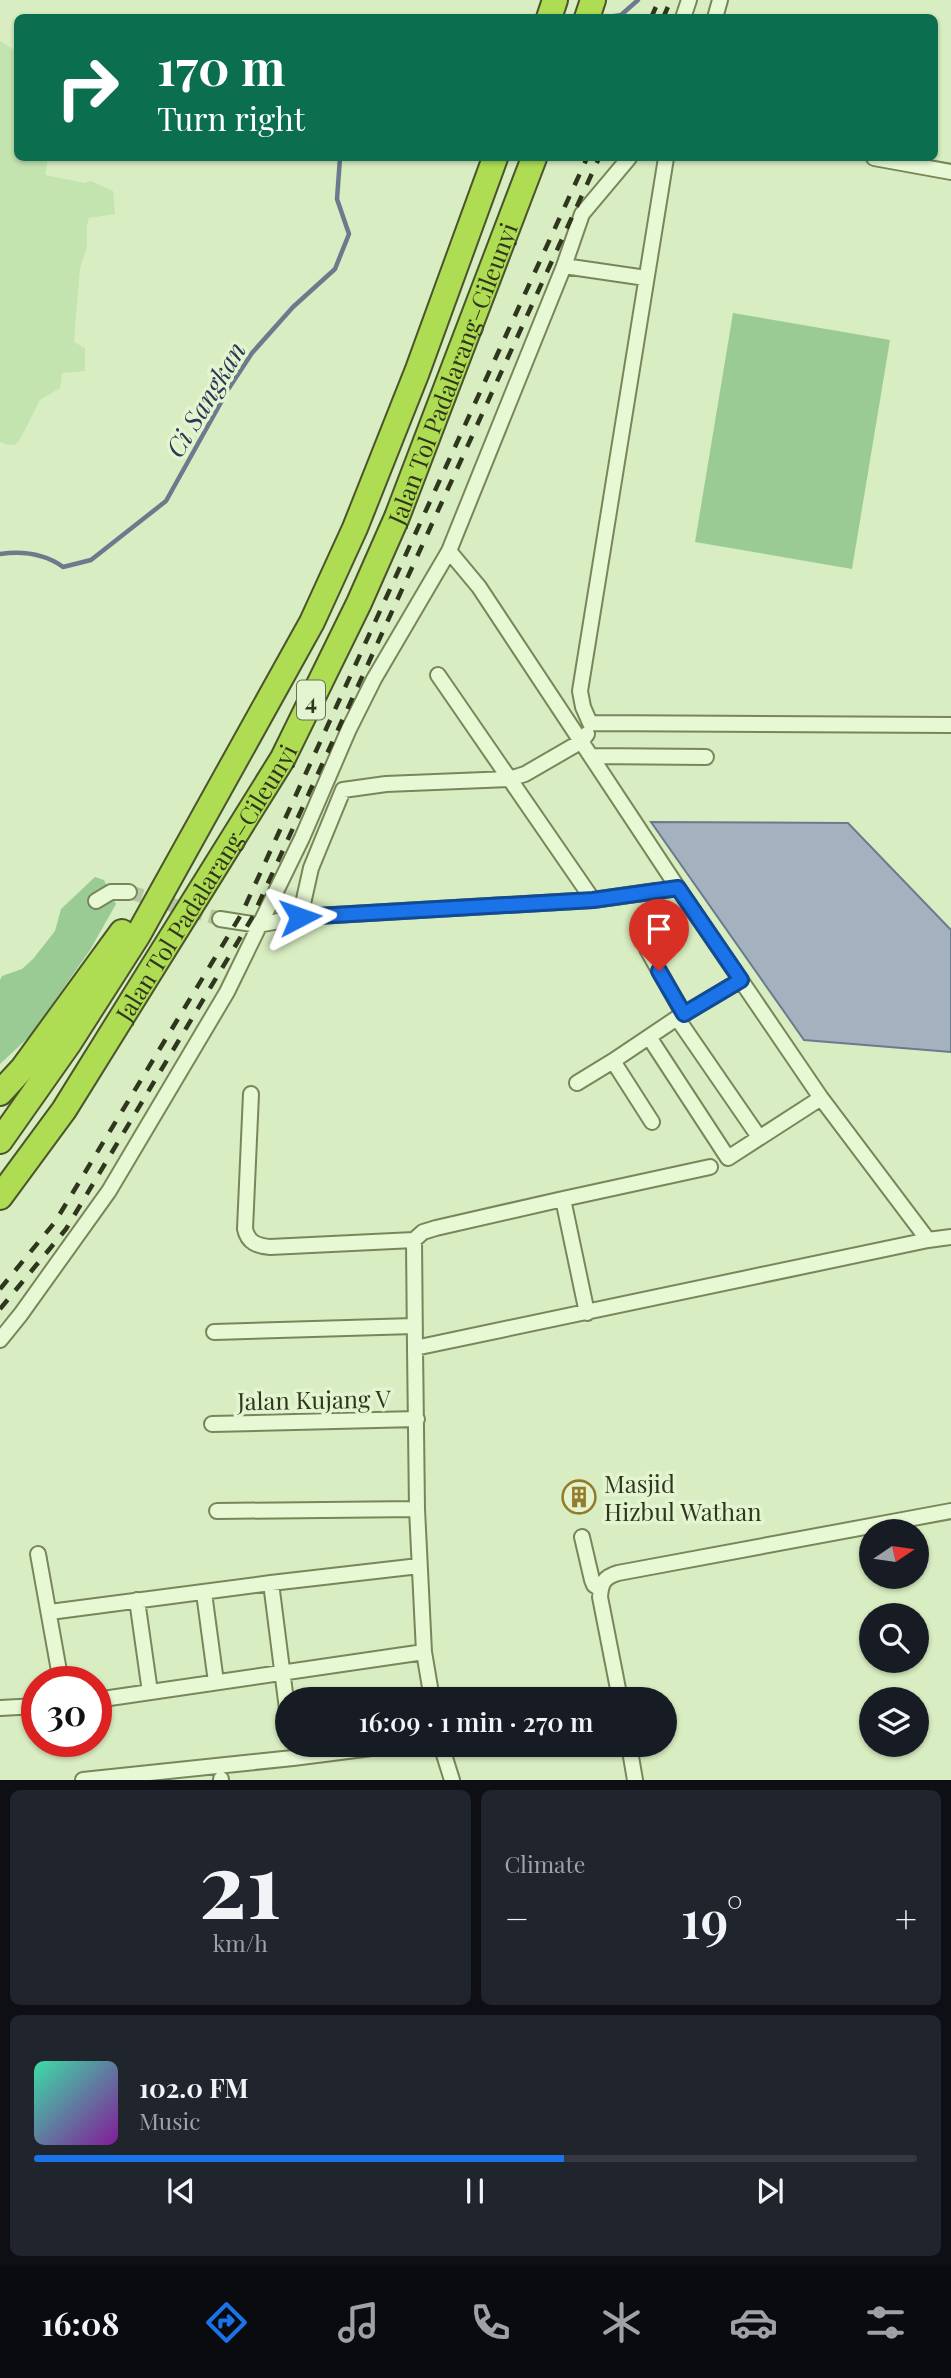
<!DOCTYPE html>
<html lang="en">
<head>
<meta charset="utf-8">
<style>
  body { margin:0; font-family:"Playfair Display",serif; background:#20242c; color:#f1f3f6; height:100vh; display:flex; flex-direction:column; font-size:26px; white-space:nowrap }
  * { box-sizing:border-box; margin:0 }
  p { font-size:23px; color:#9ea1a6 }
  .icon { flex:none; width:38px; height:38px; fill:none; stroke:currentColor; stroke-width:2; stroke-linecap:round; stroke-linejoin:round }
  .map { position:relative; height:1780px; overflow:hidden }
  .details { display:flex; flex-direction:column; gap:10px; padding:10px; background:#0d0f14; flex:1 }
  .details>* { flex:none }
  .hud { position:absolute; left:14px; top:14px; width:924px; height:147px; border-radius:10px; box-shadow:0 2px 5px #0004; background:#0b6e4f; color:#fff; overflow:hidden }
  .needle { width:46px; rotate:77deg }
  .fabs { position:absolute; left:859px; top:1519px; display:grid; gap:14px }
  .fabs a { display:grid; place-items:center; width:70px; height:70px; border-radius:50%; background:#171b24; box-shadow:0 2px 5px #0004; font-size:35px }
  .speed { position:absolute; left:21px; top:1666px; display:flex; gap:14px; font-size:35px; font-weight:700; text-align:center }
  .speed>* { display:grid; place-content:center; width:91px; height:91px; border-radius:50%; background:#171b24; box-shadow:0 2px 5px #0004; line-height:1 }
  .speed .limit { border:10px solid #d22; background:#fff; color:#111 }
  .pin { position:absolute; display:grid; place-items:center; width:60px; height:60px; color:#fff; margin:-72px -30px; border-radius:50% 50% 50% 0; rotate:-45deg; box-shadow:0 0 7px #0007 }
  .pin .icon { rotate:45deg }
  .me { position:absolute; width:77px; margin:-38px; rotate:86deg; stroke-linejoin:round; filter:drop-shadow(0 0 5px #0008) }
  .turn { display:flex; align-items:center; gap:24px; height:147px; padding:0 28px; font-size:32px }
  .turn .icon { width:91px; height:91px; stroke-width:2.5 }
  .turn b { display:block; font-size:49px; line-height:60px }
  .big { font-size:52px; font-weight:600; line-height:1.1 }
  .details .card { flex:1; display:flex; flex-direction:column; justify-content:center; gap:10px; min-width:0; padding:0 24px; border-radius:10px; background:#20242c }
  .details .dial { align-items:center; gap:0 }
  .dial b { font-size:91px; line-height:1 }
  .song { display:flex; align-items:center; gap:21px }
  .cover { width:84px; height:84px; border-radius:10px; background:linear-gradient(135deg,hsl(160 70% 55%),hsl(290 70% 35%)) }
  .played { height:7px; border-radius:4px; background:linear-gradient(90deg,#1a73e8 60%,#363941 60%) }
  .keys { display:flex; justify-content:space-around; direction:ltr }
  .heat { display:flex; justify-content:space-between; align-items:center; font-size:38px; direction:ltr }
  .details .tiles { flex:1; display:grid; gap:10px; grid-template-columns:1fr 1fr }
  .card:last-child { grid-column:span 2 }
  .trip { position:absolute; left:275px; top:1687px; width:402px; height:70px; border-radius:35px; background:#171b24; box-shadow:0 2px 5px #0004; font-weight:600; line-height:70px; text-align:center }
  .tab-bar { display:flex; height:112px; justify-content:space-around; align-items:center; background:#090b0e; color:#9ea1a6 }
  .tab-bar .icon { width:49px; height:49px }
  .tab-bar .on { color:#1a73e8 }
  .tab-bar b { font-size:32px; color:#f1f3f6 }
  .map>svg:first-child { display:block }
  .farmland { fill:#c3e3af }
  .green { fill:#9bcb95 }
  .water { fill:#a4b2c0; stroke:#6b7b8d; stroke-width:2 }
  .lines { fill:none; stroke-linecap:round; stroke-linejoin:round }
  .stream { stroke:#6b7b8d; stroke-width:4.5 }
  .minor-tunnel { stroke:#b6c8a0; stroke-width:14; stroke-dasharray:14 7; stroke-linecap:butt }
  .minor-casing { stroke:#798659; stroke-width:18 }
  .motorway-casing { stroke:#4b542d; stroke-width:28 }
  .minor { stroke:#e7f8d4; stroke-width:14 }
  .motorway { stroke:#aedc52; stroke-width:24 }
  .rail { stroke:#30361d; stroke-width:4.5; stroke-dasharray:12 12; stroke-linecap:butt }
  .route-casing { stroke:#114b97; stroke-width:18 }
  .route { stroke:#1a73e8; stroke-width:12 }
  .labels { text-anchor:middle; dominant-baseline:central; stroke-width:7; stroke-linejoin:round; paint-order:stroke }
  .shield { fill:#e3f5d0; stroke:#666f53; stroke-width:2 }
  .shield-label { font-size:23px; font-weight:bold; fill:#30361d }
  .street-label { font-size:24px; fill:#30361d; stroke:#e3f5d0 }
  .poi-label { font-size:24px; fill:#30361d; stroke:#e3f5d0; text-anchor:start }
  .water-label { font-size:26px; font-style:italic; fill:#2c3856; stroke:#e3f5d0 }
</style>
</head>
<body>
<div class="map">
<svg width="951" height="1780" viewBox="0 0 951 1780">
  <rect width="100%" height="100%" fill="#d8edc1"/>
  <path class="farmland" d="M0,41L16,51L18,158H48L45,175L85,183L91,181L113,191L115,214L89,218L87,226V247L80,268L74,342L85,348V371L62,373L60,388L40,400L20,439L15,445H8L0,442Z"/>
  <path class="green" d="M733,313L890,340L852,569L695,542Z
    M95,877L104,880L116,904L90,950L30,1036L0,1064V980L2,976L22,969L33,959L55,931L61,909Z"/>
  <path class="water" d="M651,822L848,823L951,930V1052L804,1040Z"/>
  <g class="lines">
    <path class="stream" d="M609,17L621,15L638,0
      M0,554C22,551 45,554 63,567L91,560L166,501L229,388L252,353L293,307L335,269L349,234L337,199L340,158"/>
    <path class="minor-tunnel" d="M129,892L220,919"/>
    <defs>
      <path id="minor" d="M683,18L689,0
        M715,18L720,0
        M629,158L582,214L564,266L449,551L479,587L678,888L821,1098L928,1240
        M666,158L580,691L583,707L590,723L951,725
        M874,158L951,172
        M564,266L646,278
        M438,675L593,900
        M592,756L706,757
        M96,901L111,892H129
        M300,917L593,900L678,888
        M220,919L258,925L300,917L311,868L343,790L386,784L509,779L525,774L582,741L587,734
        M647,949L684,1015
        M677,1018L759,1137
        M649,1037L728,1158L821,1098
        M577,1083L613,1061
        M251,1094L245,1229C248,1243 258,1246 270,1247L414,1240
        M652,1122L613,1061L677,1018L741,980
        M587,1313L563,1199L710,1167
        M214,1332L414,1326
        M0,1340L21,1314L109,1191L227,992L302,838L349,729L374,679L449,551
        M415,1348L414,1240L423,1232L436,1228L563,1199
        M212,1424L417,1419
        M217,1511L417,1509
        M582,1537L592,1580L594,1585L600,1589
        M38,1554L61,1682
        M271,1583L287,1709
        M204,1593L216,1682
        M137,1600L150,1692
        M50,1612L271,1583L419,1566
        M424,1652L432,1699
        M620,1699L600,1597C601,1583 604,1577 618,1573L951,1511
        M96,1700L424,1652L417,1509L415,1348L928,1240L951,1237
        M0,1708L37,1706
        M441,1745L452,1780
        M629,1745L635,1780
        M221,1779V1780
        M83,1780L293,1758L395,1745"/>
      <g id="motorway">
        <path d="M549,18L555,0"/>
        <path d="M587,18L593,0"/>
        <path d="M0,1093L23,1068L122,932"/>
        <path d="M0,1141L69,1043L138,935L312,622L355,528L417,372L495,158"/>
        <path id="s1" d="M0,1197L64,1110L283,758L359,603L397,517L534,158"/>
      </g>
    </defs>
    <use href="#minor" class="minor-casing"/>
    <use href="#motorway" class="motorway-casing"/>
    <use href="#minor" class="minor"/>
    <use href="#motorway" class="motorway"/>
    <path class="rail" d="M651,18L659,0
      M663,18L671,0
      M0,1289L55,1222L242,913L587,158
      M0,1309L66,1229L252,918L599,158"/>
  </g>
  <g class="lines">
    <defs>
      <path id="route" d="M300,917L593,900L678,888L741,980L684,1014L659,971"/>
    </defs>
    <use href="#route" class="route-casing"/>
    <use href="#route" class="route"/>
  </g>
  <defs>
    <symbol id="building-ring" viewBox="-11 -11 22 22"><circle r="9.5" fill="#e3f5d0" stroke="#957c2a" stroke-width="1.5"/><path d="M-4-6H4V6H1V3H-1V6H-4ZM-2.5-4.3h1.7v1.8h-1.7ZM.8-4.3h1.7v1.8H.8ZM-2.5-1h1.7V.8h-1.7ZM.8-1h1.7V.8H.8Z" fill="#957c2a"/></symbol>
  </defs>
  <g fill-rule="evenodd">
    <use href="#building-ring" x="560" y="1478" width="38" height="38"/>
  </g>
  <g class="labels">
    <rect class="shield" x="297" y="680.5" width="28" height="39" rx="5"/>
    <g class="shield-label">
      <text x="311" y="700">4</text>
    </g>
    <g class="street-label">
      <text stroke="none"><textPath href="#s1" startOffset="943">Jalan Tol Padalarang–Cileunyi</textPath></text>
      <text stroke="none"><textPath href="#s1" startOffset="376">Jalan Tol Padalarang–Cileunyi</textPath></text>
      <text transform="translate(314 1399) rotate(-1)">Jalan Kujang V</text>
    </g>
    <g class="poi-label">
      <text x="604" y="1483">Masjid<tspan x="604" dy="28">Hizbul Wathan</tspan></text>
    </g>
    <g class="water-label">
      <text transform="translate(205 399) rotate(-59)">Ci Sangkan</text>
    </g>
  </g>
</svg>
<div class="fabs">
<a><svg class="needle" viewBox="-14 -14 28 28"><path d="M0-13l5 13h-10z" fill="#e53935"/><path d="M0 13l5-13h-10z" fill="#9ea1a6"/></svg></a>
<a><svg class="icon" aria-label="search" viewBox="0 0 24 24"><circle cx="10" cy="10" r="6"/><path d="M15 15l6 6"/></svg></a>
<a><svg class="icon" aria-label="layers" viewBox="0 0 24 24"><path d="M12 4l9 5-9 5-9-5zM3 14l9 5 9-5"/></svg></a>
</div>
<div class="speed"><div class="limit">30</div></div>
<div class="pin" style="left:659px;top:971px;background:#d93025"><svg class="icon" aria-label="arrive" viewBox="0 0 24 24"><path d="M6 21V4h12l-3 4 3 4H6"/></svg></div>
<svg class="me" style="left:300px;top:917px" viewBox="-20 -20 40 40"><path d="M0-17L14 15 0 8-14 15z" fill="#1a73e8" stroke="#fff" stroke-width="4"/></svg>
<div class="trip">16:09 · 1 min · 270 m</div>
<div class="hud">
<div class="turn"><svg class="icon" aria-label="right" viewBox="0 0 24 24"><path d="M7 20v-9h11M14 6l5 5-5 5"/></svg><div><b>170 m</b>Turn right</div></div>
</div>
</div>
<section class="details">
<div class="tiles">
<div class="card dial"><b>21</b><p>km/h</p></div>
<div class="card"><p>Climate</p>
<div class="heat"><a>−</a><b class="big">19°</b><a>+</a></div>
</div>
<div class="card">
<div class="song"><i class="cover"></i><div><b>102.0 FM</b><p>Music</p></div></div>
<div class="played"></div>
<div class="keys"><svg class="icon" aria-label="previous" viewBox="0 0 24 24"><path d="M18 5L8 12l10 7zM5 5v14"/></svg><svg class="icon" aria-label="pause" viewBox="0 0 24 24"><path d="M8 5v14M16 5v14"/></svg><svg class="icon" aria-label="next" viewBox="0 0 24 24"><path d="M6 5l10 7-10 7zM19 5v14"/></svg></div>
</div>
</div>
</section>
<nav class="tab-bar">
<b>16:08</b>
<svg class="icon on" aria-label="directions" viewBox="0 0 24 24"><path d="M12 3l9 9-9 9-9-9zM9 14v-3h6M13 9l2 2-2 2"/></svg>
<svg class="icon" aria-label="music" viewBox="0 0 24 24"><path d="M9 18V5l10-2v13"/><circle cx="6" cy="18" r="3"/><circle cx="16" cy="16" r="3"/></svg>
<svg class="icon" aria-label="phone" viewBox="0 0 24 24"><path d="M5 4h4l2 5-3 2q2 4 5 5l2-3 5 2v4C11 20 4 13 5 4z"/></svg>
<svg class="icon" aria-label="climate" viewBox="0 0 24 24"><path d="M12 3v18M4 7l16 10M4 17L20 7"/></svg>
<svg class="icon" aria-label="car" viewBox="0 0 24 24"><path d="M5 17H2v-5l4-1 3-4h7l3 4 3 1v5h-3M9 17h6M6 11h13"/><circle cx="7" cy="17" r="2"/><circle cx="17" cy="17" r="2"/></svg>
<svg class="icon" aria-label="filters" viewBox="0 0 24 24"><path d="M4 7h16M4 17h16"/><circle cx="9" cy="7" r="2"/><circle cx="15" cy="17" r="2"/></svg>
</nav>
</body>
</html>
